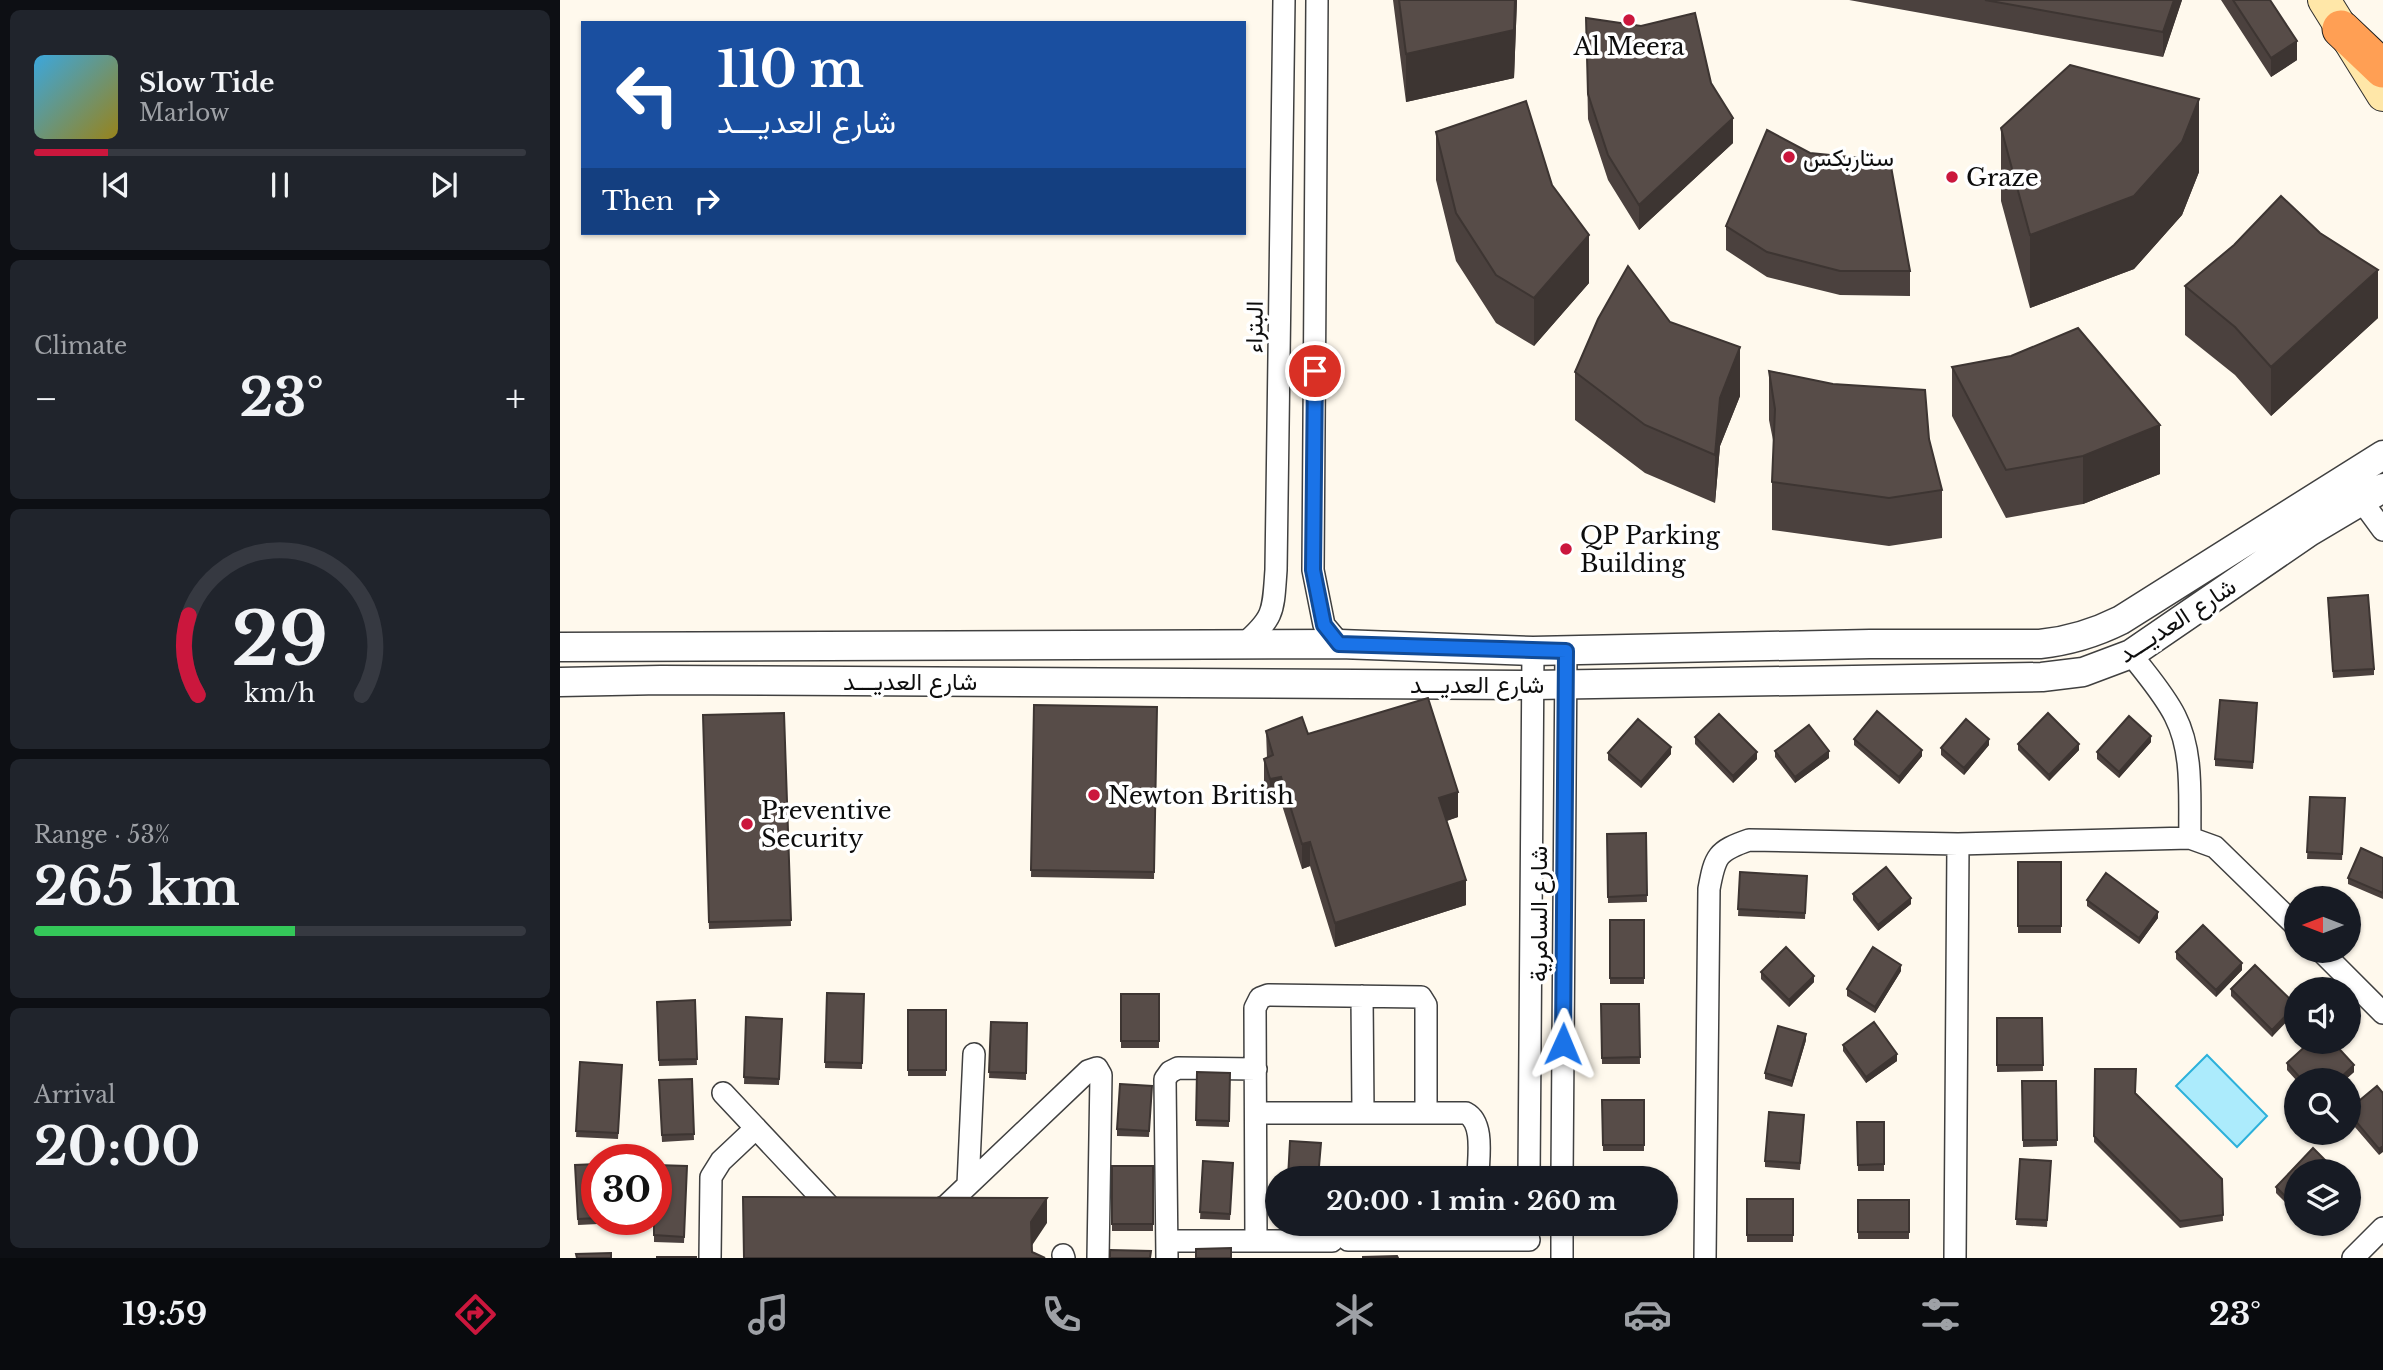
<!DOCTYPE html>
<html lang="en">
<head>
<meta charset="utf-8">
<style>
  body { margin:0; font-family:"Libre Baskerville",Vazirmatn,serif; background:#20242c; color:#f1f3f6; height:100vh; display:flex; flex-direction:column; font-size:26px; white-space:nowrap }
  * { box-sizing:border-box; margin:0 }
  p { font-size:23px; color:#9ea1a6 }
  .icon { flex:none; width:38px; height:38px; fill:none; stroke:currentColor; stroke-width:2; stroke-linecap:round; stroke-linejoin:round }
  .map { position:relative; flex:1; overflow:hidden }
  .details { display:flex; flex-direction:column; gap:10px; padding:10px; background:#0d0f14; width:560px }
  .details>* { flex:none }
  .hud { position:absolute; left:21px; top:21px; width:665px; height:214px; border-radius:0px; box-shadow:0 2px 5px #0004; background:#1a4fa0; color:#fff; overflow:hidden }
  .needle { width:46px; rotate:270deg }
  .buttons { position:absolute; left:1724px; top:886px; display:grid; gap:14px }
  .buttons a { display:grid; place-items:center; width:77px; height:77px; border-radius:50%; background:#171b24; box-shadow:0 2px 5px #0004; font-size:35px }
  .speed { position:absolute; left:21px; top:1144px; display:flex; gap:14px; font-size:35px; font-weight:700; text-align:center }
  .speed>* { display:grid; place-content:center; width:91px; height:91px; border-radius:50%; background:#171b24; box-shadow:0 2px 5px #0004; line-height:1 }
  .speed .limit { border:10px solid #d22; background:#fff; color:#111 }
  .pin { position:absolute; display:grid; place-items:center; width:60px; height:60px; color:#fff; margin:-30px; border:4px solid #fff; border-radius:50%; box-shadow:0 2px 7px #0007 }
  .me { position:absolute; width:77px; margin:-38px; rotate:1deg; stroke-linejoin:round; filter:drop-shadow(0 0 5px #0008) }
  .turn { display:flex; align-items:center; gap:24px; height:147px; padding:0 21px; font-size:32px }
  .turn .icon { width:91px; height:91px; stroke-width:2.5 }
  .turn b { display:block; font-size:49px; line-height:60px }
  .then { display:flex; align-items:center; height:66px; padding:0 21px; background:#0003; gap:14px; font-size:26px }
  .big { font-size:52px; font-weight:700; line-height:1.1 }
  .details .card { flex:1; display:flex; flex-direction:column; justify-content:center; gap:10px; min-width:0; padding:0 24px; border-radius:10px; background:#20242c }
  .details .dial { align-items:center; gap:0 }
  .dial svg { height:182px; overflow:visible; fill:none; stroke:#363941; stroke-width:7; stroke-linecap:round; text-anchor:middle }
  .dial text { fill:#f1f3f6; stroke:none }
  .song { display:flex; align-items:center; gap:21px }
  .cover { width:84px; height:84px; border-radius:10px; background:linear-gradient(135deg,hsl(200 70% 55%),hsl(50 70% 35%)) }
  .played { height:7px; border-radius:4px; background:linear-gradient(90deg,#cb173d 15%,#363941 15%) }
  .keys { display:flex; justify-content:space-around; direction:ltr }
  .heat { display:flex; justify-content:space-between; align-items:center; font-size:38px; direction:ltr }
  .charge { height:10px; border-radius:5px; background:linear-gradient(90deg,#34c759 53%,#363941 0) }
  .trip { position:absolute; left:705px; top:1166px; width:413px; height:70px; border-radius:35px; background:#171b24; box-shadow:0 2px 5px #0004; font-weight:700; line-height:70px; text-align:center }
  .menu { display:flex; height:112px; justify-content:space-around; align-items:center; background:#090b0e; color:#9ea1a6 }
  .menu .icon { width:49px; height:49px }
  .menu .selected { color:#cb173d }
  .menu b { font-size:32px; color:#f1f3f6 }
  main { display:flex; flex:1; min-height:0 }
  .map>svg:first-child { display:block }
  .water { fill:#acebfc; stroke:#2cb1db; stroke-width:2 }
  .lines { fill:none; stroke-linecap:round; stroke-linejoin:round }
  .minor-casing { stroke:#404040; stroke-width:24 }
  .tertiary-casing { stroke:#404040; stroke-width:31 }
  .secondary-casing { stroke:#2f2f2f; stroke-width:34 }
  .trunk-casing { stroke:#1e1e1e; stroke-width:39 }
  .minor { stroke:#fff; stroke-width:21 }
  .tertiary { stroke:#fff; stroke-width:28 }
  .secondary { stroke:#ffe7a8; stroke-width:32 }
  .trunk { stroke:#ff9f54; stroke-width:37 }
  .wall { fill:#4b413e }
  .shaded-wall { fill:#3d3532 }
  .building { fill:#574c48; stroke:#3d3532; stroke-width:2 }
  .route-casing { stroke:#114b97; stroke-width:18 }
  .route { stroke:#1a73e8; stroke-width:12 }
  .poi-dot { fill:#cb173d; stroke:#fff; stroke-width:2.5 }
  .labels { text-anchor:middle; dominant-baseline:central; stroke-width:7; stroke-linejoin:round; paint-order:stroke }
  .poi-label { font-size:24px; fill:#0d0d0d; stroke:#fff; text-anchor:start }
  .street-label { font-size:24px; fill:#0d0d0d; stroke:#fff }
</style>
</head>
<body>
<main>
<section class="details">
<div class="card">
<div class="song"><i class="cover"></i><div><b>Slow Tide</b><p>Marlow</p></div></div>
<div class="played"></div>
<div class="keys"><svg class="icon" aria-label="previous" viewBox="0 0 24 24"><path d="M18 5L8 12l10 7zM5 5v14"/></svg><svg class="icon" aria-label="pause" viewBox="0 0 24 24"><path d="M8 5v14M16 5v14"/></svg><svg class="icon" aria-label="next" viewBox="0 0 24 24"><path d="M6 5l10 7-10 7zM19 5v14"/></svg></div>
</div>
<div class="card"><p>Climate</p>
<div class="heat"><a>−</a><b class="big">23°</b><a>+</a></div>
</div>
<div class="card dial"><svg viewBox="0 0 100 80">
<path d="M14 69A42 42 0 1 1 86 69"/>
<path d="M14 69A42 42 0 0 1 10 34" stroke="#cb173d"/>
<text x="50" y="56" font-size="32" font-weight="700">29</text>
<text x="50" y="72" font-size="11">km/h</text>
</svg></div>
<div class="card"><p>Range · 53%</p><b class="big">265 km</b><div class="charge"></div></div>
<div class="card"><p>Arrival</p><b class="big">20:00</b></div>
</section>
<div class="map">
<svg width="1823" height="1258" viewBox="0 0 1823 1258">
  <rect width="100%" height="100%" fill="#fff9ed"/>
  <path class="water" d="M1647,1055L1707,1116L1677,1147L1616,1086Z"/>
  <g class="lines">
    <defs>
      <path id="minor" d="M757,0L753,570L764,625L780,644
        M1801,500L1823,530
        M684,644C715,617 713,611 716,570L724,0
        M1571,654C1586,674 1604,694 1615,716C1634,753 1629,798 1630,838
        M1760,950L1823,1013
        M802,996L803,1112
        M163,1093L270,1207L282,1213
        M696,1113H906C925,1123 918,1159 918,1178
        M969,1178L973,651
        M1002,1178L1006,651
        M408,1185L414,1054
        M373,1212L386,1206L528,1071L537,1068L541,1075L538,1258
        M696,1240L695,1008L700,998L708,995L861,997L866,1005V1112
        M788,1240H969
        M607,1241H772
        M503,1255L504,1258
        M150,1258L151,1177L161,1161L196,1128
        M607,1258L605,1079L610,1072L618,1068L696,1069
        M1002,1258V1223
        M1145,1258L1149,889C1155,856 1157,851 1189,840L1398,844L1630,838L1655,847L1736,926
        M1395,1258L1398,844
        M1793,1258L1823,1228"/>
      <path id="tertiary" d="M0,647L780,644L973,651L1310,644H1480C1509,641 1535,633 1561,620L1823,455
        M0,682L101,680L973,685L1482,677L1523,672L1571,654L1749,532L1823,488"/>
      <path id="secondary" d="M1764,0L1823,95"/>
      <path id="trunk" d="M1781,29L1823,69"/>
    </defs>
    <use href="#minor" class="minor-casing"/>
    <use href="#tertiary" class="tertiary-casing"/>
    <use href="#secondary" class="secondary-casing"/>
    <use href="#trunk" class="trunk-casing"/>
    <use href="#minor" class="minor"/>
    <use href="#tertiary" class="tertiary"/>
    <use href="#secondary" class="secondary"/>
    <use href="#trunk" class="trunk"/>
  </g>
  <path class="wall" d="M833,0H957L954,78L846,102Z
    M1289,0H1622L1603,57Z
    M1661,0H1710L1737,60L1711,77Z
    M1026,18L1151,83L1173,143L1079,230L1048,180L1028,119Z
    M1441,128L1639,172L1622,215L1574,269L1470,308L1441,201Z
    M876,132L1029,283L974,346L936,323L896,261L876,180Z
    M1166,226L1350,271V296L1280,295L1207,277L1166,250Z
    M1674,245L1818,318L1711,416L1675,375L1625,335V286Z
    M1110,322L1180,396L1160,446L1155,503L1085,473L1015,420V372Z
    M1392,367L1600,474L1523,504L1446,518L1392,416Z
    M1209,371L1369,439L1382,490V538L1329,546L1212,530V482L1214,445L1209,420Z
    M1768,604L1814,669V675L1773,678Z
    M474,705L597,707L594,879L471,877Z
    M1697,709L1693,769L1655,766V759Z
    M224,713L231,926L149,929L143,715Z
    M706,731L748,734L898,817L887,821L906,905L775,947L750,866L742,869L721,802L710,804L704,784V759L707,758Z
    M1135,737L1197,759L1173,783L1135,744Z
    M1294,739L1362,756L1339,784L1294,745Z
    M1591,742L1559,778L1537,759V752Z
    M1458,744L1519,750L1489,781L1458,750Z
    M1429,745L1404,775L1381,755V748Z
    M1215,751L1269,758L1235,783L1215,757Z
    M1048,753L1111,754L1081,788L1048,760Z
    M1750,797L1785,798L1782,860L1747,859Z
    M1086,833L1087,902L1048,903L1047,834Z
    M1823,858V899L1788,884V878Z
    M1458,862H1501V933H1458Z
    M1180,872L1247,876L1245,919L1178,916Z
    M1293,894L1351,904L1318,931L1293,900Z
    M1527,900L1598,918L1579,944L1527,906Z
    M1050,920H1084V984H1050Z
    M1616,952L1682,970L1656,997L1616,959Z
    M1341,971L1315,1013L1287,996V989Z
    M1201,972L1254,982L1229,1007L1201,979Z
    M1671,989L1736,1005L1712,1037L1671,996Z
    M267,993L304,994L302,1069L265,1068Z
    M561,994H599V1048H561Z
    M135,1000L137,1065L99,1066L97,1002Z
    M1041,1004H1079L1080,1064H1042Z
    M348,1010H386V1076H348Z
    M186,1017L222,1019L219,1085L184,1084Z
    M1437,1018H1482L1483,1071L1437,1072Z
    M431,1022L467,1023L466,1080L429,1078Z
    M1246,1040L1232,1087L1205,1079V1073Z
    M1283,1045L1337,1061L1306,1083L1283,1051Z
    M20,1062L62,1065L58,1139L16,1137Z
    M1727,1063L1794,1072L1785,1080H1736L1727,1070Z
    M1535,1069L1575,1094L1662,1179L1663,1221L1620,1228L1534,1142Z
    M637,1072L670,1073L669,1127L636,1126Z
    M132,1079L134,1140L102,1142L99,1080Z
    M1462,1081H1496L1497,1146L1463,1147Z
    M592,1086L589,1137L557,1136V1129Z
    M1823,1093L1819,1155L1788,1119V1110Z
    M1042,1100H1084V1151H1043Z
    M1244,1121L1240,1170L1205,1167V1161Z
    M1297,1122H1324V1171H1298Z
    M1460,1159L1491,1161L1487,1227L1456,1225Z
    M643,1161L673,1163L670,1220L640,1219Z
    M37,1164V1220H59V1223L18,1225L15,1165Z
    M127,1166L124,1243L94,1242V1220Z
    M552,1166H593V1231H552Z
    M1736,1171V1213L1716,1193V1187Z
    M1187,1199H1233V1242H1187Z
    M1298,1200H1349V1239H1298Z
    M1048,1223H1089L1090,1232L1049,1235Z"/>
  <path class="shaded-wall" d="M955,0H957L954,78L846,102V54Z
    M1614,0H1622L1603,57V32Z
    M1737,41V60L1711,77V58Z
    M1639,99V172L1622,215L1574,269L1470,308V235Z
    M1173,118V143L1079,230V205Z
    M1029,235V283L974,346V298Z
    M1818,270V318L1711,416V367Z
    M1180,347V396L1160,446L1155,503V455L1160,398Z
    M1600,425V474L1523,504V456Z
    M1591,736V742L1559,778V772Z
    M1429,739V745L1404,775V768Z
    M1519,744V750L1489,781V775Z
    M1111,747V754L1081,788V782Z
    M1362,750V756L1339,784V777Z
    M1269,751V758L1235,783V777Z
    M1197,752V759L1173,783V776Z
    M721,777V802L710,804V779Z
    M898,792V817L879,823V798Z
    M750,842V866L742,869V844Z
    M906,880V905L775,947V923Z
    M1351,898V904L1318,931V925Z
    M1598,912V918L1579,944V938Z
    M1682,963V970L1656,997V990Z
    M1341,965V971L1315,1013V1007Z
    M1254,976V982L1229,1007V1000Z
    M1736,1005V1012L1712,1037V1030Z
    M1246,1034V1040L1232,1087V1081Z
    M1337,1054V1061L1306,1083V1077Z
    M1794,1065V1072L1785,1080H1778Z
    M1823,1146V1152L1819,1155V1149Z
    M487,1198V1223L471,1247V1222Z"/>
  <path class="building" d="M839,0H955L954,30L846,54Z
    M1425,0H1614L1603,32Z
    M1673,0H1710L1737,41L1711,58Z
    M1135,13L1151,83L1173,118L1079,205L1048,155L1028,94L1026,18L1081,26Z
    M1510,65L1639,99L1622,142L1574,196L1470,235L1441,128Z
    M966,101L992,185L1029,235L974,298L936,275L896,213L876,132Z
    M1207,130L1250,153L1330,161L1350,271H1280L1207,252L1166,226Z
    M1721,196L1760,233L1818,270L1711,367L1675,327L1625,286L1674,245Z
    M1068,266L1110,322L1180,347L1160,398L1155,455L1085,425L1015,372L1038,319Z
    M1518,328L1600,425L1523,456L1446,470L1392,367L1451,356Z
    M1209,371L1273,384L1365,390L1369,439L1382,490L1329,498L1212,482L1215,409Z
    M1808,595L1814,669L1773,671L1768,598Z
    M868,698L898,792L879,798L906,880L775,923L750,842L742,844L721,777L710,779L704,759L713,755L706,731L742,717L748,734Z
    M1660,700L1697,703L1693,762L1655,759Z
    M474,705L597,707L594,872L471,870Z
    M1317,711L1362,750L1339,777L1294,739Z
    M224,713L231,920L149,922L143,715Z
    M1488,713L1519,744L1489,775L1458,744Z
    M1159,714L1197,752L1173,776L1135,737Z
    M1569,716L1591,736L1559,772L1537,752Z
    M1078,719L1111,747L1081,782L1048,753Z
    M1406,719L1429,739L1404,768L1381,748Z
    M1249,725L1269,751L1235,777L1215,751Z
    M1750,797L1785,798L1782,854L1747,852Z
    M1086,833L1087,895L1048,897L1047,834Z
    M1801,848L1823,858V893L1788,878Z
    M1458,862H1501V926H1458Z
    M1326,867L1351,898L1318,925L1293,894Z
    M1180,872L1247,876L1245,913L1178,909Z
    M1546,873L1598,912L1579,938L1527,900Z
    M1050,920H1084V978H1050Z
    M1643,925L1682,963L1656,990L1616,952Z
    M1226,947L1254,976L1229,1000L1201,972Z
    M1313,947L1341,965L1315,1007L1287,989Z
    M1695,965L1736,1005L1712,1030L1671,989Z
    M267,993L304,994L302,1063L265,1062Z
    M561,994H599V1041H561Z
    M135,1000L137,1059L99,1060L97,1002Z
    M1041,1004H1079L1080,1057L1042,1058Z
    M348,1010H386V1070H348Z
    M186,1017L222,1019L219,1079L184,1077Z
    M1437,1018H1482L1483,1065H1437Z
    M431,1022L467,1023L466,1073L429,1072Z
    M1314,1022L1337,1054L1306,1077L1283,1045Z
    M1218,1026L1246,1034L1232,1081L1205,1073Z
    M1751,1041H1772L1794,1065L1778,1080H1742L1727,1063Z
    M20,1062L62,1065L58,1133L16,1131Z
    M1535,1069H1576L1575,1093L1662,1179L1663,1215L1620,1221L1534,1136Z
    M637,1072L670,1073L669,1121L636,1120Z
    M132,1079L134,1134L102,1135L99,1080Z
    M1462,1081H1496L1497,1140H1463Z
    M560,1084L592,1086L589,1131L557,1129Z
    M1817,1086L1823,1093V1146L1819,1149L1788,1112V1110Z
    M1042,1100H1084V1145H1043Z
    M1209,1112L1244,1115L1240,1163L1205,1161Z
    M1297,1122H1324V1164L1298,1165Z
    M730,1141L761,1143L758,1178H728Z
    M1753,1148L1776,1171H1736V1207L1716,1187Z
    M1460,1159L1491,1161L1487,1220L1456,1219Z
    M643,1161L673,1163L670,1214L640,1212Z
    M37,1164V1218L18,1219L15,1165Z
    M96,1165L127,1166L124,1237L94,1235V1220H96Z
    M552,1166H593V1224H552Z
    M836,1167L837,1178H802V1170Z
    M183,1197L487,1198L471,1222L472,1252L485,1258H184Z
    M1187,1199H1233V1235H1187Z
    M1298,1200H1349V1232H1298Z
    M1049,1223H1089L1090,1226L1049,1229Z
    M671,1248V1258H636V1249Z
    M550,1250L591,1251L590,1258H550Z
    M51,1253V1258H17L16,1254Z
    M837,1256L838,1258H803V1257Z
    M97,1257H136V1258H97Z"/>
  <g class="lines">
    <defs>
      <path id="route" d="M755,371L753,570L764,625L779,644L1006,651L1003,1044"/>
    </defs>
    <use href="#route" class="route-casing"/>
    <use href="#route" class="route"/>
  </g>
  <g class="poi-dot">
    <circle cx="1069" cy="20" r="7"/>
    <circle cx="1229" cy="157" r="7"/>
    <circle cx="1392" cy="177" r="7"/>
    <circle cx="1006" cy="549" r="7"/>
    <circle cx="534" cy="795" r="7"/>
    <circle cx="187" cy="824" r="7"/>
  </g>
  <g class="labels">
    <g class="poi-label">
      <text x="1069" y="46" text-anchor="middle">Al Meera</text>
      <text x="1243" y="157">ستاربكس</text>
      <text x="1406" y="177">Graze</text>
      <text x="1020" y="535">QP Parking<tspan x="1020" dy="28">Building</tspan></text>
      <text x="548" y="795">Newton British</text>
      <text x="201" y="810">Preventive<tspan x="201" dy="28">Security</tspan></text>
    </g>
    <g class="street-label">
      <text transform="translate(694 327) rotate(-89)">البتراء</text>
      <text transform="translate(1617 620) rotate(-33)">شارع العديـــد</text>
      <text x="350" y="681">شارع العديـــد</text>
      <text x="917" y="684">شارع العديـــد</text>
      <text transform="translate(978 914) rotate(-90)">شارع السامرية</text>
    </g>
  </g>
</svg>
<div class="buttons">
<a><svg class="needle" viewBox="-14 -14 28 28"><path d="M0-13l5 13h-10z" fill="#e53935"/><path d="M0 13l5-13h-10z" fill="#9ea1a6"/></svg></a>
<a><svg class="icon" aria-label="sound" viewBox="0 0 24 24"><path d="M4 9h4l5-4v14l-5-4H4zM17 9q2 3 0 6"/></svg></a>
<a><svg class="icon" aria-label="search" viewBox="0 0 24 24"><circle cx="10" cy="10" r="6"/><path d="M15 15l6 6"/></svg></a>
<a><svg class="icon" aria-label="layers" viewBox="0 0 24 24"><path d="M12 4l9 5-9 5-9-5zM3 14l9 5 9-5"/></svg></a>
</div>
<div class="speed"><div class="limit">30</div></div>
<div class="pin" style="left:755px;top:371px;background:#d93025"><svg class="icon" aria-label="arrive" viewBox="0 0 24 24"><path d="M6 21V4h12l-3 4 3 4H6"/></svg></div>
<svg class="me" style="left:1003px;top:1044px" viewBox="-20 -20 40 40"><path d="M0-17L14 15 0 8-14 15z" fill="#1a73e8" stroke="#fff" stroke-width="4"/></svg>
<div class="trip">20:00 · 1 min · 260 m</div>
<div class="hud">
<div class="turn"><svg class="icon" aria-label="left" viewBox="0 0 24 24"><path d="M17 20v-9H6M10 6l-5 5 5 5"/></svg><div><b>110 m</b>شارع العديـــد</div></div>
<div class="then">Then<svg class="icon" aria-label="right" viewBox="0 0 24 24"><path d="M7 20v-9h11M14 6l5 5-5 5"/></svg></div>
</div>
</div>
</main>
<nav class="menu">
<b>19:59</b>
<svg class="icon selected" aria-label="directions" viewBox="0 0 24 24"><path d="M12 3l9 9-9 9-9-9zM9 14v-3h6M13 9l2 2-2 2"/></svg>
<svg class="icon" aria-label="music" viewBox="0 0 24 24"><path d="M9 18V5l10-2v13"/><circle cx="6" cy="18" r="3"/><circle cx="16" cy="16" r="3"/></svg>
<svg class="icon" aria-label="phone" viewBox="0 0 24 24"><path d="M5 4h4l2 5-3 2q2 4 5 5l2-3 5 2v4C11 20 4 13 5 4z"/></svg>
<svg class="icon" aria-label="climate" viewBox="0 0 24 24"><path d="M12 3v18M4 7l16 10M4 17L20 7"/></svg>
<svg class="icon" aria-label="car" viewBox="0 0 24 24"><path d="M5 17H2v-5l4-1 3-4h7l3 4 3 1v5h-3M9 17h6M6 11h13"/><circle cx="7" cy="17" r="2"/><circle cx="17" cy="17" r="2"/></svg>
<svg class="icon" aria-label="filters" viewBox="0 0 24 24"><path d="M4 7h16M4 17h16"/><circle cx="9" cy="7" r="2"/><circle cx="15" cy="17" r="2"/></svg>
<b>23°</b>
</nav>
</body>
</html>
